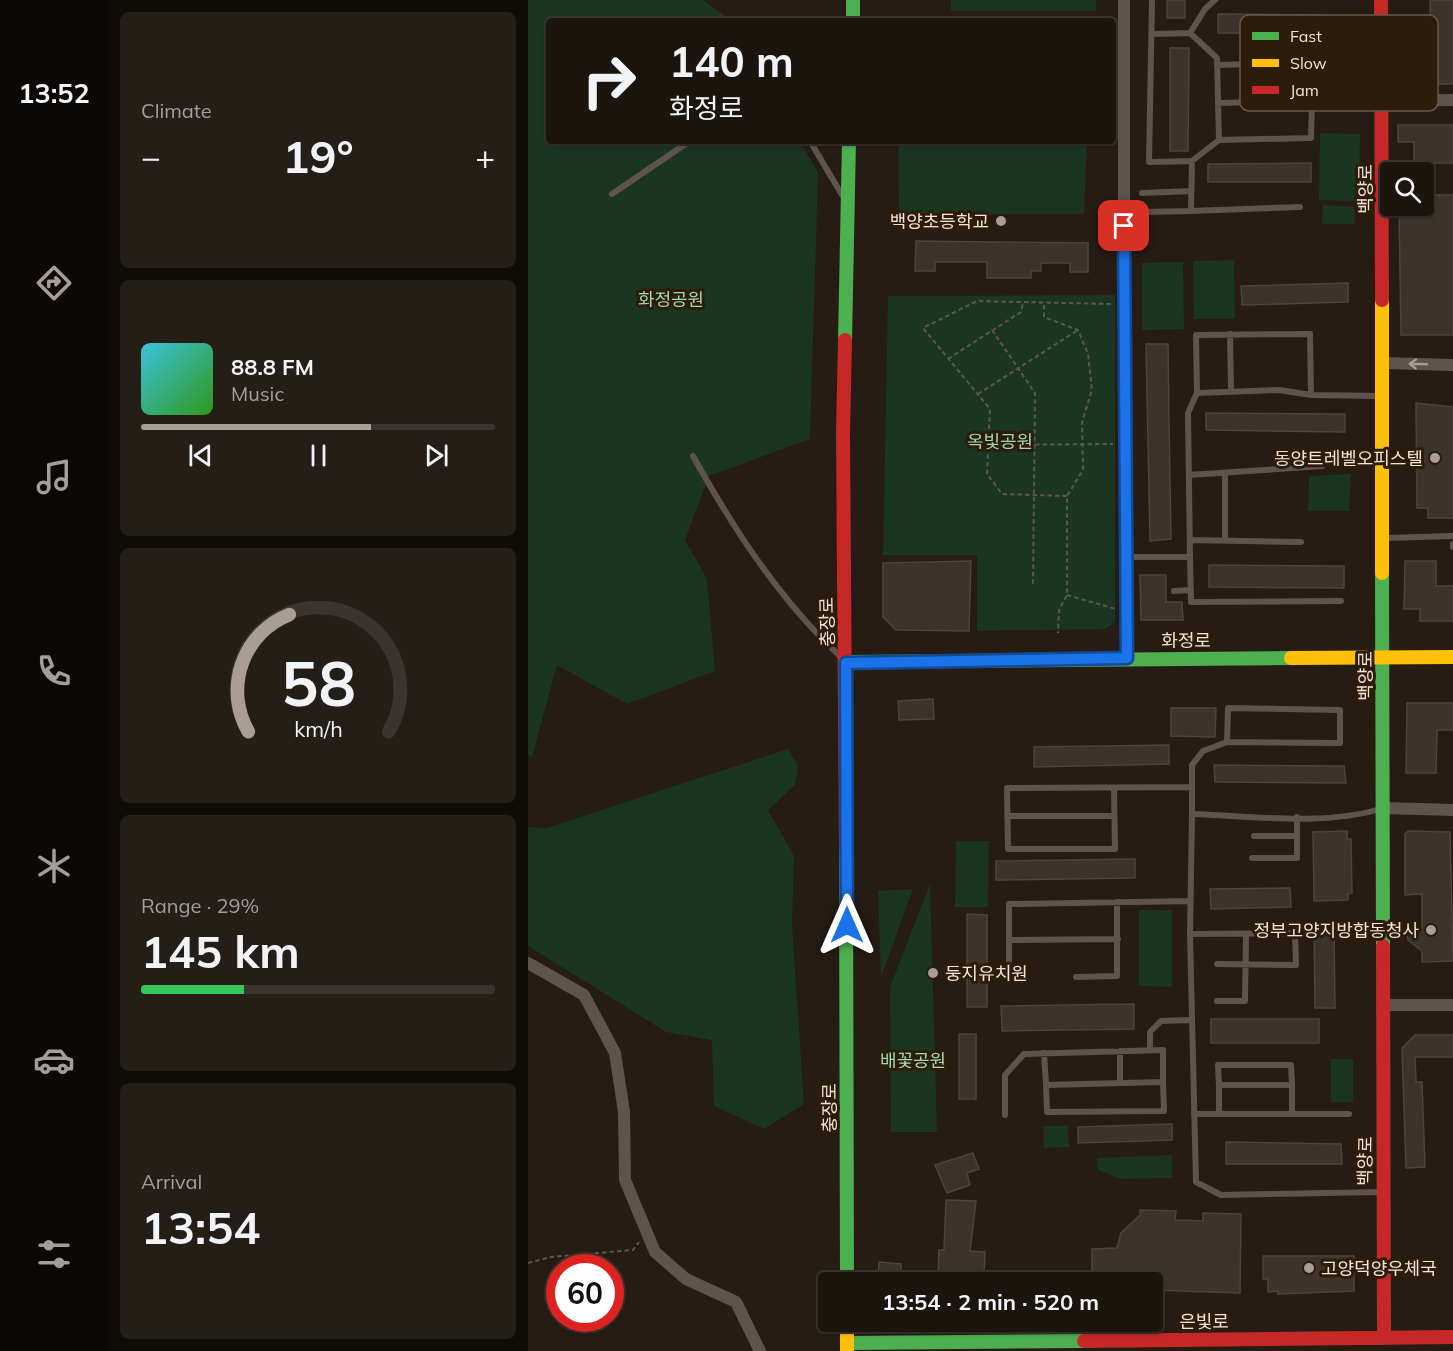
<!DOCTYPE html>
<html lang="en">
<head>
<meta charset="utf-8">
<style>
  body { margin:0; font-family:Mulish,"Noto Sans KR",sans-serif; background:#251e17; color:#f1f3f6; height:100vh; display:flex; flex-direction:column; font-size:22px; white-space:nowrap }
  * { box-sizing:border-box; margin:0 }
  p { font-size:20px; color:#a09f9e }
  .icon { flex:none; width:33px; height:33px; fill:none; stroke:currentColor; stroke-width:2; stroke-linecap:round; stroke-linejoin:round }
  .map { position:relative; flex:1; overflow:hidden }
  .side { display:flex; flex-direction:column; gap:12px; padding:12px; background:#0f0c08; width:420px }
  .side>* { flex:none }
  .hud { position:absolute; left:18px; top:18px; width:570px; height:126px; border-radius:6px; box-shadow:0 2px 4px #0004,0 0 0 2px #3a342e; background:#1c150e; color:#f1f3f6; overflow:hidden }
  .fabs { position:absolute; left:852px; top:162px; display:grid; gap:12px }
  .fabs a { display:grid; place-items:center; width:54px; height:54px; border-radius:6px; background:#1c150e; box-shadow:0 2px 4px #0004,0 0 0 2px #3a342e; font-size:30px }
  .speed { position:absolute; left:18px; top:1254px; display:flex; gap:12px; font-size:30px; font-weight:700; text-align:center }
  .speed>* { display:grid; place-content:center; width:78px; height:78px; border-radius:50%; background:#1c150e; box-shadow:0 2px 4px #0004,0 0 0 2px #3a342e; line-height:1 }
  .speed .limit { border:9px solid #d22; background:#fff; color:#111 }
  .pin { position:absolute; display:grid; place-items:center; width:51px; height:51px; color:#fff; margin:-26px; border-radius:12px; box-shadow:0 3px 9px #0006 }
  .me { position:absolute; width:66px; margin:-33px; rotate:0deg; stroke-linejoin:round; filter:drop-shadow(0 0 4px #0008) }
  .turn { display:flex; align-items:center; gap:21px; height:126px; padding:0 24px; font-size:27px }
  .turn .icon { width:78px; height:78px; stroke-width:2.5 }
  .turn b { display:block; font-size:42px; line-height:51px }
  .big { font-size:45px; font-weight:700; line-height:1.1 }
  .side .tile { flex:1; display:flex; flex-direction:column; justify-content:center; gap:9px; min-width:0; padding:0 21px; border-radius:9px; background:#251e17 }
  .side .dial { align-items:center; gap:0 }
  .dial svg { height:156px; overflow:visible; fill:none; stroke:#3a342e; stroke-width:7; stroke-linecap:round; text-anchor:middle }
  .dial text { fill:#f1f3f6; stroke:none }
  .song { display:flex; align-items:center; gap:18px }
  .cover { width:72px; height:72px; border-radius:9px; background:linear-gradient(135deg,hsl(190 70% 55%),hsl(110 70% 35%)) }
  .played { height:6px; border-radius:3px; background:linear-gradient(90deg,#a99d94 65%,#3a342e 65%) }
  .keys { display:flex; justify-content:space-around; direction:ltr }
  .heat { display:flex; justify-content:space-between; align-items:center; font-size:33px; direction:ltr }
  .charge { height:9px; border-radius:4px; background:linear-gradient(90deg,#34c759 29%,#3a342e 0) }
  .trip { position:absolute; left:290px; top:1272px; width:345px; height:60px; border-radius:6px; background:#1c150e; box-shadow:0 2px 4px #0004,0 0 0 2px #3a342e; font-weight:700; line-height:60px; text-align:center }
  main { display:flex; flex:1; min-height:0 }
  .tab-bar { display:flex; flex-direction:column; width:108px; justify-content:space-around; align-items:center; background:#0b0806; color:#a09f9e }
  .tab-bar .icon { width:42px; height:42px }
  .tab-bar .active { color:#a99d94 }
  .tab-bar b { font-size:27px; color:#f1f3f6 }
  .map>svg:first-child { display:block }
  .green { fill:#1b3523 }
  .building { fill:#3d332d; stroke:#4d443d; stroke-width:1.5 }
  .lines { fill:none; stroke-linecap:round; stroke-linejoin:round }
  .path { stroke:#5f554f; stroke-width:2; stroke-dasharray:4.5 3; stroke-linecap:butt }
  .lane { stroke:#5f534e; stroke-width:6 }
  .street { stroke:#5f534e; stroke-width:12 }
  .fast { stroke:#4caf50; stroke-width:14 }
  .slow { stroke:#ffc107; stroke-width:14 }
  .jam { stroke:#c62828; stroke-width:14 }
  .oneway { stroke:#a89b94 }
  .route-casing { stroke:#114b97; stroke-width:15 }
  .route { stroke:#1a73e8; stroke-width:10 }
  .poi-dot { fill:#a99d94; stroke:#2e1c0b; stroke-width:2 }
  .labels { text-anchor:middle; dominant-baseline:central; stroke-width:6; stroke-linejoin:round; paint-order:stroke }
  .street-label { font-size:18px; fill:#f0e3d9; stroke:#2e1c0b }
  .poi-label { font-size:18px; fill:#f0e3d9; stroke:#2e1c0b; text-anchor:end }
  .park-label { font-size:18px; fill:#9dd9b1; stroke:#2e1c0b }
  .key { fill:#2e1c0b; stroke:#685849; stroke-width:1.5 }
  .key-label { font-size:16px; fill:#f0e3d9 }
</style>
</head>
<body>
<main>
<nav class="tab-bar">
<b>13:52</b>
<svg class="icon active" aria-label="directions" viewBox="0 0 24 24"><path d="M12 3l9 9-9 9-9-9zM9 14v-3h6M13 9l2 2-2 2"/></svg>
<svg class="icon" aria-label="music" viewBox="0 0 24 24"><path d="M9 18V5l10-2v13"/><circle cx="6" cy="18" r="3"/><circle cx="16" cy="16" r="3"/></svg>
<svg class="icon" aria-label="phone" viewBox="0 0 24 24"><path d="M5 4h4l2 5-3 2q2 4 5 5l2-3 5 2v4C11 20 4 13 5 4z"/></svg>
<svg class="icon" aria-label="climate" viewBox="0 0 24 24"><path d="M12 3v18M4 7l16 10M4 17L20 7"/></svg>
<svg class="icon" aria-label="car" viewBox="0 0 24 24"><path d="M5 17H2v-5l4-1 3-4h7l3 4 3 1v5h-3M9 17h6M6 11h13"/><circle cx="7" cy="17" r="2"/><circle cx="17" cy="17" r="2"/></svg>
<svg class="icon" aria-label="filters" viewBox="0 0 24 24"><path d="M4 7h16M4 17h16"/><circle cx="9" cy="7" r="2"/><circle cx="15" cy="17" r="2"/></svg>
</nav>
<section class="side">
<div class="tile"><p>Climate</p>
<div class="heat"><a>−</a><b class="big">19°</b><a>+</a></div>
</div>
<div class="tile">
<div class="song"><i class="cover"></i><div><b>88.8 FM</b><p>Music</p></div></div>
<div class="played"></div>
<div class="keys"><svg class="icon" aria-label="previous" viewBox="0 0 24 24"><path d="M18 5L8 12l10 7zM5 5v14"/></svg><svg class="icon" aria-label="pause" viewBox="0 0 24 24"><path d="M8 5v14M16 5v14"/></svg><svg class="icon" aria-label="next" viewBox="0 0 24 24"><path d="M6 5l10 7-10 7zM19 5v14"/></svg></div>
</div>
<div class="tile dial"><svg viewBox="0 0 100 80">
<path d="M14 69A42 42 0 1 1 86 69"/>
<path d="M14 69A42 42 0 0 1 35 9" stroke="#a99d94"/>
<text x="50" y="56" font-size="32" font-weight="700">58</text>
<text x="50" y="72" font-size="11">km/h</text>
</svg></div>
<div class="tile"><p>Range · 29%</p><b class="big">145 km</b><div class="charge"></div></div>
<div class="tile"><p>Arrival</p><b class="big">13:54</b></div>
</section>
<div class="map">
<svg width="925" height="1351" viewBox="0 0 925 1351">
  <rect width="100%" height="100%" fill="#261c13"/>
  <path class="green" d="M0,0H175L204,21H21V141H272L290,173L282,439L181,476L157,540L179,579L187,671L99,704L29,665L4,757L0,754Z
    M423,0H568V11H423Z
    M792,133L832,134L831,201L791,200Z
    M370,141H559L556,214H371Z
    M795,205L826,207L827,224H794Z
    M706,260L707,319H666L665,261Z
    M655,262L656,329L614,330V263Z
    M587,295V622L577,629L449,631V555H355L360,296Z
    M823,474L821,511H780L781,476Z
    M260,749L270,766L267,785L240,810L266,856L264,925L276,1104L236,1129L186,1106L184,1040L138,1032L0,946V827L19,828Z
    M428,841H461L460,907H427Z
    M402,884L409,1132H363L362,987Z
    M385,889L353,977L350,891Z
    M611,910H644V987L611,986Z
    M803,1059H825V1102H803Z
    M515,1126H540L541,1147L516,1148Z
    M644,1155V1178L592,1179L570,1170L569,1158Z"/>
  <path class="building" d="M639,0H657V18H639Z
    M902,0H925V84H888V60H903Z
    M690,14L792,15V33H690Z
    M642,48H661L660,151H642Z
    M870,125H925V163H902V172H886V142H870Z
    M783,163V182H680V164Z
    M896,195H925V335H873L871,206H896Z
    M388,241L560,243V272H542V263H513V271H503V278H459V262H407V271H387Z
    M820,283V302L714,305L713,286Z
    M618,344H640L641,419L643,539L622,541Z
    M888,403L925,407V518H900V508H889Z
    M678,413L817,414V432L678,430Z
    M443,561L441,631L368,630L355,617V563Z
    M877,561H908V586H925V621H892V609H876Z
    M681,565L816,566V588L681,587Z
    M612,575H638V602H654L655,620H613Z
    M405,699L406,719L371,720L370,701Z
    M879,703H925V730H909L908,773H878Z
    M643,708H688L687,737L643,736Z
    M641,745V764L506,767V747Z
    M686,765L816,766L818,783L687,782Z
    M819,831V839H823L824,893L820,894V900L786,901L785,832Z
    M880,831L922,832L925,961L894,962V951L880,940L879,933L882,927H894V894L877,895V834Z
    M607,859V878L468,880V861Z
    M762,888L763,907L683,909L682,889Z
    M439,914L459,915V1007H439Z
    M786,923H806L807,1008H787Z
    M606,1004V1029L474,1031L473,1006Z
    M683,1019H791V1043H683Z
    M431,1034H448V1099H431Z
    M887,1035H925V1057H887L888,1082H894L897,1167L878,1168L874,1048Z
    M644,1124V1140L550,1143V1127Z
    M698,1142L813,1144L814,1164H698Z
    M445,1153L451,1169L439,1173L442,1185L419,1193L407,1165Z
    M418,1200L448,1201L442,1251L457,1252L456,1275L410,1273L411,1250H416Z
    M612,1210L648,1211L647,1220L675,1221V1213L713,1214L712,1293L624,1290V1282H573L570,1271L564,1272V1249L589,1248L593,1233L612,1215Z
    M735,1256H826V1291L750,1294V1291L740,1292V1279H735Z
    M351,1262L373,1264V1275H369L366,1282H350Z"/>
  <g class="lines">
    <path class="path" d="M516,305V317L550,330L560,354L564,390L554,422L555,470L539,496V595L531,610L530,633
      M464,330L507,393L505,585
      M420,359L493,312L495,303
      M450,394L550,330
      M462,445L585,444
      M539,496L474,494L459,474L462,409L395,328L449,301L584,304
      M539,595L588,609
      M0,1263L23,1257L105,1250L111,1242"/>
    <path class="lane" d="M624,0L621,162L664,161L691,140L689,58L662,33
      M624,34L662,33L677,9L687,0
      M689,65L792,62V92L784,101L783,138L691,140
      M690,103L784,101
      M282,141L314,195
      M664,161L663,211L772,207
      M614,193L663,191
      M84,194L162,141
      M614,212L663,211
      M702,334L703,390
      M669,393L668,335L782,334L783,395
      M165,456C205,528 252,601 314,658
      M697,473V541
      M661,475L794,466
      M856,538L925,536
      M662,540L773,542
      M925,544V547
      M598,557H662L660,413L669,393L751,390L783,395L851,396
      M662,557L663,602L813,601
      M646,591L663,590
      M586,788L587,849H480L479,788L664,787
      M852,809C796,826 722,816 664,814L662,934L668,1182L693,1195L854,1192
      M664,814V765L675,751L699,742L812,743V710L700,708L699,742
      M479,816H586
      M726,836H769
      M724,858H769V817
      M662,934L767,933L768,965L689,964
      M481,940L590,939
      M481,976V904L662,901
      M548,977L589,976V902
      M689,1001H717L718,934
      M592,1051V1083
      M622,1051V1032L633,1021L663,1020
      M516,1053L518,1085
      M635,1082L636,1111L519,1112L518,1085Z
      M691,1085L690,1065H763L764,1085
      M666,1114H821
      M691,1114V1085H764V1114
      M477,1115V1075L496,1054L635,1050V1082"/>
    <path class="street" d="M596,0V303L599,659
      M855,101L925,100
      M855,363L925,365
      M855,808L925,810
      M0,963L56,995L87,1053L96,1112L97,1180L127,1252L158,1279L208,1302L232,1351
      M854,1005H925"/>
    <path class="fast" d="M325,0V21
      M317,340L321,141
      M854,573L855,946
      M318,662L763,658
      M318,852L319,1282
      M319,1343L556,1341"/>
    <path class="slow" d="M854,300V573
      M763,658L925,657
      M319,1322V1351"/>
    <path class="jam" d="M853,0L854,300
      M317,340L315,433L318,852
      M855,946L856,1338
      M556,1341L925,1337"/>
  </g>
  <defs><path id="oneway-shaft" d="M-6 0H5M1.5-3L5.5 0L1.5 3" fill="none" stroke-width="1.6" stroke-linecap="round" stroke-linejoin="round" transform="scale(1.5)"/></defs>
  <use class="oneway" href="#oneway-shaft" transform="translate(890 364) rotate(-178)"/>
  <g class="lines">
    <defs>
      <path id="route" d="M319,925L318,663L599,658L596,226"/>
    </defs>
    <use href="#route" class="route-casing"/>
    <use href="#route" class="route"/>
  </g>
  <g class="poi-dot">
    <circle cx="473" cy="221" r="6"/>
    <circle cx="907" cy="458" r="6"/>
    <circle cx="903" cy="930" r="6"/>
    <circle cx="405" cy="973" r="6"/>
    <circle cx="781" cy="1268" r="6"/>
  </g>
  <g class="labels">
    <g class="street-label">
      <text transform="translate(837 189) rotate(-90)">백양로</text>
      <text transform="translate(299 622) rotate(-91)">충장로</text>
      <text x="658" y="640">화정로</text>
      <text transform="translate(837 676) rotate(-90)">백양로</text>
      <text transform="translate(301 1108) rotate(-90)">충장로</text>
      <text transform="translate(837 1161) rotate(-89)">백양로</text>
      <text x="676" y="1321">은빛로</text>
    </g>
    <g class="poi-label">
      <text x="461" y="221">백양초등학교</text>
      <text x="895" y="458">동양트레벨오피스텔</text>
      <text x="891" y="930">정부고양지방합동청사</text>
      <text x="417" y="973" text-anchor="start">둥지유치원</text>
      <text x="793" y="1268" text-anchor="start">고양덕양우체국</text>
    </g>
    <g class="park-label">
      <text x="143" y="299">화정공원</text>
      <text x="472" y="441">옥빛공원</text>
      <text x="385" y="1060">배꽃공원</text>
    </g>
  </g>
  <rect x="712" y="15" width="198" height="96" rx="9" class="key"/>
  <rect x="724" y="32" width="27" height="8" fill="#4caf50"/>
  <rect x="724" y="59" width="27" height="8" fill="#ffc107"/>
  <rect x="724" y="86" width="27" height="8" fill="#c62828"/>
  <g class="key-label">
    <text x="762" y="42">Fast</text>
    <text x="762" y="69">Slow</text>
    <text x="762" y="96">Jam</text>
  </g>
</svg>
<div class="fabs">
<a><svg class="icon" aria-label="search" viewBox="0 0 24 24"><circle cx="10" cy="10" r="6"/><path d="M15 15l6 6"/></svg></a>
</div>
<div class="speed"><div class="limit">60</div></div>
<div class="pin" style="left:596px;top:226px;background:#d93025"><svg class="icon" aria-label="arrive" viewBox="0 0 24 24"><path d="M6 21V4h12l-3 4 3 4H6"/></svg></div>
<svg class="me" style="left:319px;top:925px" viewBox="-20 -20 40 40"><path d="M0-17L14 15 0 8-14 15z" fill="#1a73e8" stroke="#fff" stroke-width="4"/></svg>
<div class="trip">13:54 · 2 min · 520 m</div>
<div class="hud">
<div class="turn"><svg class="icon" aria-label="right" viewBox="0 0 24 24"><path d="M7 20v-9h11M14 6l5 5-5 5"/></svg><div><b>140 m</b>화정로</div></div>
</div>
</div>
</main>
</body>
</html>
